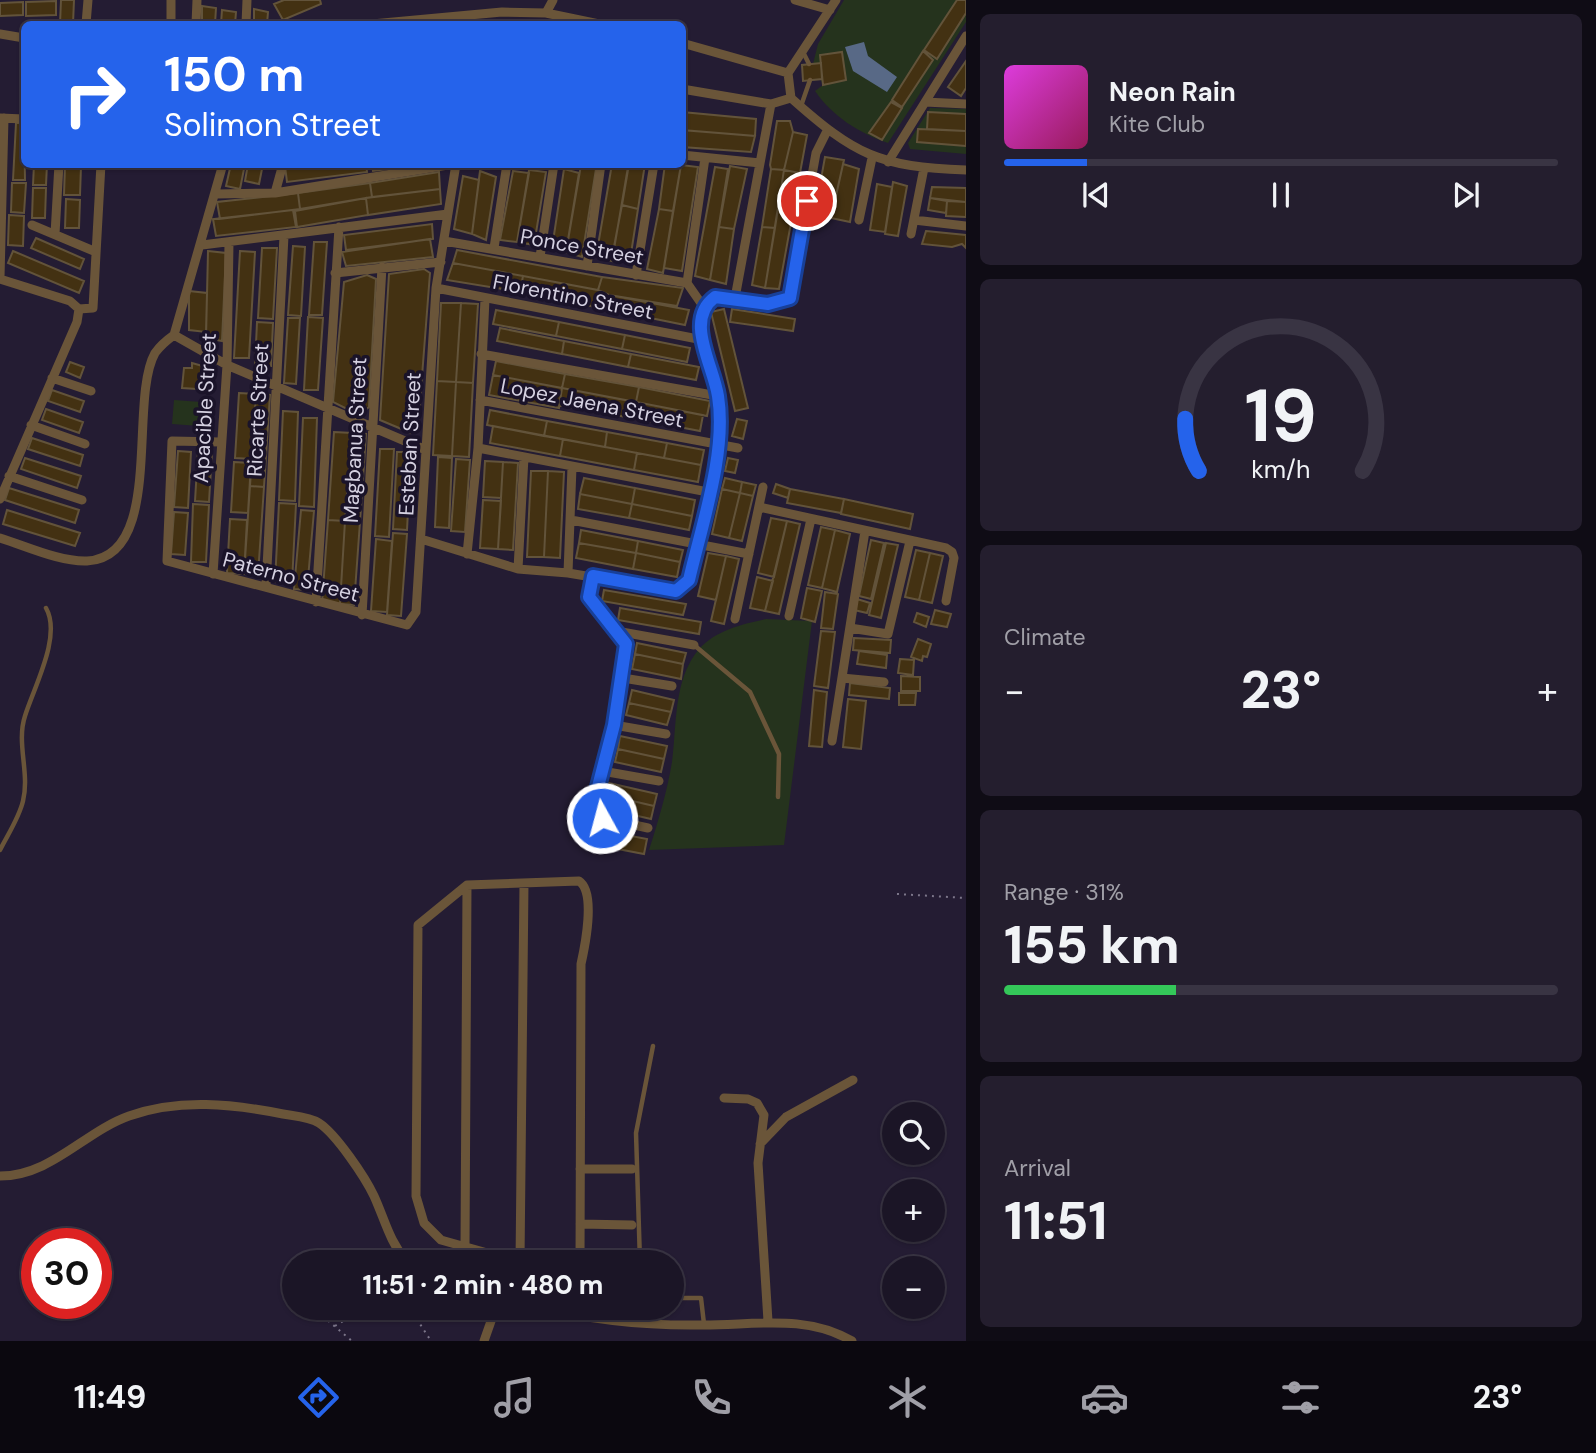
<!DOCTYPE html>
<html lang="en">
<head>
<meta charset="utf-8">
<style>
  body { margin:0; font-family:"DM Sans",sans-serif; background:#241e2e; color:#f1f3f6; height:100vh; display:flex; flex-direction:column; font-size:26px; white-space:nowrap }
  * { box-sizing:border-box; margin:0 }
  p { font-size:23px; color:#a09fa7 }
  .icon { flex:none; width:38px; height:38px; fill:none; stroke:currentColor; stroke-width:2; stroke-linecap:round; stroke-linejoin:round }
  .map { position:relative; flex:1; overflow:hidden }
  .panel { display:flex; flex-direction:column; gap:14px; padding:14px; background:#0f0c15; width:630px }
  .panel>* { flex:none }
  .top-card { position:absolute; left:21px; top:21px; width:665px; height:147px; border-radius:10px; box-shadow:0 2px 5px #0004,0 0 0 2px #393443; background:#2563eb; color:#fff; overflow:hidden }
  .tools { position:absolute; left:882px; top:1102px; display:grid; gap:14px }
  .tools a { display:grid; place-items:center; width:63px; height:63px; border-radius:50%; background:#1b1526; box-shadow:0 2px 5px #0004,0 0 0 2px #393443; font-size:35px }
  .speed { position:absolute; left:21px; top:1228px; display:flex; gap:14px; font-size:35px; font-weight:700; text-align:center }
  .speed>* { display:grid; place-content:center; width:91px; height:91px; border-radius:50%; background:#1b1526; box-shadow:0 2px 5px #0004,0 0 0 2px #393443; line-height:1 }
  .speed .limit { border:10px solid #d22; background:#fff; color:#111 }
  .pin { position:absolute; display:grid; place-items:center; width:60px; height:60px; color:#fff; margin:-30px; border:4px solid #fff; border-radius:50%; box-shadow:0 2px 7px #0007 }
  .me { position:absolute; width:77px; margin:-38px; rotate:353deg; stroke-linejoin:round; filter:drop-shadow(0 0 5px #0008) }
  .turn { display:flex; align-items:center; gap:24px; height:147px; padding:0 28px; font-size:32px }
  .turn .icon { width:91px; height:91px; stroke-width:2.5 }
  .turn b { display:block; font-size:49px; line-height:60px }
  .big { font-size:52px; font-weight:800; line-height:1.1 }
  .panel .widget { flex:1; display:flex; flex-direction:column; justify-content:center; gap:10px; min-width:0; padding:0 24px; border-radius:10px; background:#241e2e }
  .panel .dial { align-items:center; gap:0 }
  .dial svg { height:182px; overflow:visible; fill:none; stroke:#393443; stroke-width:7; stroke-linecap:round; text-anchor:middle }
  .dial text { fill:#f1f3f6; stroke:none }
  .song { display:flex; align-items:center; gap:21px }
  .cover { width:84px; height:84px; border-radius:10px; background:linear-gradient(135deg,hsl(300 70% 55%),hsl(330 70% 35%)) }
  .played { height:7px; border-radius:4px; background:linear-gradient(90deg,#2563eb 15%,#393443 15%) }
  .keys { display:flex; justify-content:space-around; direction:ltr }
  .heat { display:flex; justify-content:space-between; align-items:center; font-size:38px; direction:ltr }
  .charge { height:10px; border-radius:5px; background:linear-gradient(90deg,#34c759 31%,#393443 0) }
  .trip { position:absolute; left:282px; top:1250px; width:402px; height:70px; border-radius:35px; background:#1b1526; box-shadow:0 2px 5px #0004,0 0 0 2px #393443; font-weight:800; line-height:70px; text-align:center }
  .menu { display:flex; height:112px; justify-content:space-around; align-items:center; background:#0b080f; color:#a09fa7 }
  .menu .icon { width:49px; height:49px }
  .menu .active { color:#2563eb }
  .menu b { font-size:32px; color:#f1f3f6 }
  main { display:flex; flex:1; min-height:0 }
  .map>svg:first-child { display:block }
  .green { fill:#25331d }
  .water { fill:#586986 }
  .building { fill:#433112; stroke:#62533a; stroke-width:2 }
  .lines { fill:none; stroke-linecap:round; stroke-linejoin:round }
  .path { stroke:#7c768a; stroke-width:2; stroke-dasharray:2 5; stroke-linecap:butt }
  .service { stroke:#6a5539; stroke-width:4.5 }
  .minor { stroke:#6a5539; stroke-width:9 }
  .route-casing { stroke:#184099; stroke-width:18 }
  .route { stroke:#2563eb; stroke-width:12 }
  .labels { text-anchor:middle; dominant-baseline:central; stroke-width:7; stroke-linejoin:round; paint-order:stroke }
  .street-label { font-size:21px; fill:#d5d1e1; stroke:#1a1329 }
</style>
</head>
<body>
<main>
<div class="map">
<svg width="966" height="1341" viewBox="0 0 966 1341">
  <rect width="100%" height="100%" fill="#241c33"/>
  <path class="green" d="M844,0H966V22L888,143C859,133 832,116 815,91L823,85L813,64L818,44Z
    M930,108L966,109V154L910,149L908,143Z
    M174,400L215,403L213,427L172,424Z
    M766,619L812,621L784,845L649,850C658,822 667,792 672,762C677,725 673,680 699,649C716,630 743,624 766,619Z"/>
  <path class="water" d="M864,42L868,56L897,77L887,92L853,71L845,47Z"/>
  <path class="building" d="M61,0H74L73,24H60Z
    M284,0H320L321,4L283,20L274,4Z
    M957,0H966V13L937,59L924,50Z
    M56,1V15L26,16V2Z
    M23,2V15L0,16V3Z
    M202,6L216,8L215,24H202Z
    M254,9L268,12L267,24H254Z
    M222,10L236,12L235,24H221Z
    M923,51L933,60L902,107L892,100Z
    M842,52L846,80L823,85L820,55Z
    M966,61V88L961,96L948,87Z
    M821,63L822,79L803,81L802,65Z
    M891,102L902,108L882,140L869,133Z
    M682,112L756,119L755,136L682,130Z
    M928,112L966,114V131L927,129Z
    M777,121H790L793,132L784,170L771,169L770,165Z
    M16,123H24L25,180H13Z
    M918,129L966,131V146L917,142Z
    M682,130L755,136L751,152L682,147Z
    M793,132L807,135L800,173L784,170Z
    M825,157L844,160L831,218L815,212Z
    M34,164H47L46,185H33Z
    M231,164H245L240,189L226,186Z
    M248,164H263L259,184L245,181Z
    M301,164H366L367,172L287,182L285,166Z
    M372,164H425L373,171Z
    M612,164L628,167L612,261L596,257Z
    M629,164H645L638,209L622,205Z
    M665,164L681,165L673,211L659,209Z
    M843,164L859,169L850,222L831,218Z
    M65,165L81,166L80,195H64Z
    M581,165L596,169L582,257L566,252Z
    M681,165L698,167L682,271L664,268Z
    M730,166L747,169L734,229L719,227Z
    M715,167L728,169L710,280L695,276Z
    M564,169L579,173L566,252L552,248Z
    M771,169L784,170L775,228L762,227Z
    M529,170L546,172L534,245L517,242Z
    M784,170L800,173L779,289L765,288Z
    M480,171L496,177L486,240L472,234Z
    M513,171L529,173L517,242L500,240Z
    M439,172L440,189L372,197L370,183Z
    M463,176L479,180L472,234L454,229Z
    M893,182L907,186L898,236L885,234Z
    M12,183H26L24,213L11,212Z
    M370,183L372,197L300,209L298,193Z
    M877,184L892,187L885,232L870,230Z
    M932,187L966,188V202L930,198Z
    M33,188H46L45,218H32Z
    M440,189L441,204L368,215L366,198Z
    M298,193L300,209L220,219L217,202Z
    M366,198L368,215L297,227L295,211Z
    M930,198L947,201L946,213L928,210Z
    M66,199L80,200L79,228H65Z
    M947,201L966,202V217L946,216Z
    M622,205L638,209L630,260L612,257Z
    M659,209L673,211L663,273L647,269Z
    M293,210L296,227L216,236L213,219Z
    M9,215L24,216L23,246L8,245Z
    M432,224L433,239L346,250L344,235Z
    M719,227L734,229L726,284L710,280Z
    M762,227L775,228L765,288L752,285Z
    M926,231L966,235V248L962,244L952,247L922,244Z
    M36,238L84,259L80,269L31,248Z
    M430,239L433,257L346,266L342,252Z
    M314,242H327L322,315H309Z
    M293,246L305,247L301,316L288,315Z
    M262,248H277L273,319L258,318Z
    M457,250L602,277L598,290L523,276L453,263Z
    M13,251L84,281L79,293L8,263Z
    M208,251L226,253L222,341L206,338Z
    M240,251L255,252L249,358H234Z
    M453,263L523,276L520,292L447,280Z
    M424,269L430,273L418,428L411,433L380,420L389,274Z
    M367,275L376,279L369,407L359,415L333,402L344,282Z
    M523,276L598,290L609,295L606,309L520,292Z
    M602,277L683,288L677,306L609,295L598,290Z
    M189,291L207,293L206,332L189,330Z
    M609,295L689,310L685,325L606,309Z
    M441,303H461L456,382L437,381Z
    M461,303L478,304L473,383L456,382Z
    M724,309L748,408L735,411L711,312Z
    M732,309L795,319L793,331L730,322Z
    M496,310L559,322L556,336L493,324Z
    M308,317L323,318L318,390H304Z
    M288,318H300L296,384L284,383Z
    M257,322L273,323L271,366H255Z
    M559,322L625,335L622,349L556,336Z
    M500,328L564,341L562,354L497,341Z
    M625,335L690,348L687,362L622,349Z
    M564,341L631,354L628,367L562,354Z
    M631,354L699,367L696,380L628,367Z
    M496,361L565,374L562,388L493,375Z
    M70,362L84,367L80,378L66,372Z
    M192,363L213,369L212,390L182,388L184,368H192Z
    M565,374L639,387L636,402L562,388Z
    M493,375L562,388L559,408L489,395Z
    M437,381L456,382L452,456L433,455Z
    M456,382L473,383L469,457L452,456Z
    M639,387L710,401L707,416L636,402Z
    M562,388L635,402L632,418L559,405Z
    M52,390L84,401L80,412L48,401Z
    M239,393L256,394L252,459L235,458Z
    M256,394L270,395L264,487L250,486Z
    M636,402L703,415L700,431L632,418Z
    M46,409L83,422L79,433L42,420Z
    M490,410L547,421L544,436L487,425Z
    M283,411L298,412L295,501L279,500Z
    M303,418H317L314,507L299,506Z
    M737,419L747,421L743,439L732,436Z
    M547,421L607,432L605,447L544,436Z
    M493,426L563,439L560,456L490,443Z
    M334,432L352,433L345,521L328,520Z
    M607,432L667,443L664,458L605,447Z
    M352,433L366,434L360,522L345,521Z
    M32,438L83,455L80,466L28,449Z
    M563,439L637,453L634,470L560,456Z
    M667,443L704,450L701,465L664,458Z
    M380,449H394L389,537L375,536Z
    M178,451L191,452L188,508L174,507Z
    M198,451L212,452L209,502L195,501Z
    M397,452H411L407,530L393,529Z
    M637,453L701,465L698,482L634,470Z
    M438,457L452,458L449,528L435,527Z
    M25,458L81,476L77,488L21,469Z
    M728,458L738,460L735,473L725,471Z
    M456,459L470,460L465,532L451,531Z
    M485,461L503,462L501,498L483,497Z
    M234,462L251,463L248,513L231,512Z
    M503,462L518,463L513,550L498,549Z
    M531,471H548L544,557H527Z
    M548,471L564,472L560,558L544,557Z
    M584,478L635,488L632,504L580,494Z
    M725,478L742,482L740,493L722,489Z
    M742,482L756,485L753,496L740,493Z
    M776,484L790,489L788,498L773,493Z
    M250,486L264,487L258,575L244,574Z
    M9,488L79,510L75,523L5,500Z
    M635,488L695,500L692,516L632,504Z
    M722,489L740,493L729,538L712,534Z
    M790,489L844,499L841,513L787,503Z
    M740,493L753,496L742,541L729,538Z
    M580,494L632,504L629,518L578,509Z
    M844,499L913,514L910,529L841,514Z
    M483,500L501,501L498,549L480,548Z
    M279,503L296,504L292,583L275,582Z
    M193,504L209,505L206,562H191Z
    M632,504L692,516L689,530L629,518Z
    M7,510L80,533L75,546L3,524Z
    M301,510L314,511L307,590L294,589Z
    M174,512L188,513L185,555L171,554Z
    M771,518L787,521L774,577L758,573Z
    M230,519L247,520L244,574L227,573Z
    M328,520L345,521L340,604L322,603Z
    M345,521L360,522L354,605L340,604Z
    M787,521L800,524L779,614L765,611Z
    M821,527L835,530L822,588L808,585Z
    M581,530L638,541L636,553L579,543Z
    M835,530L850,534L837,592L822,588Z
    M393,533L407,534L401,616L387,615Z
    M376,539L392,541L387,612L371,611Z
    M871,540L884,543L871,599L859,596Z
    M638,541L683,550L680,562L636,553Z
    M579,543L636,553L633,569L576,558Z
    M886,543L898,545L881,618L869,615Z
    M916,550L930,553L919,600L905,597Z
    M636,553L680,562L677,577L633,569Z
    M708,553L726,556L716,600L698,596Z
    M930,553L943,556L932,603L919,600Z
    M726,556L739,559L724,624L711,621Z
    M757,577L773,581L765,611L750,608Z
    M807,588L822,591L815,622L801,618Z
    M604,590L686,604L683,615L602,601Z
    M825,592L838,594L833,629L821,628Z
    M857,599L870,603L867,613L854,610Z
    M620,608L701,622L699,634L618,620Z
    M935,610L951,614L947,627L931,624Z
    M917,613L929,617L926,627L914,622Z
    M821,631L835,632L828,688L814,686Z
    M854,638L891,640L890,653L853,650Z
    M918,639L931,644L927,657L923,656L922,661L911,657Z
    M637,643L686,653L683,664L635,654Z
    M859,651L887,655L886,668L857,664Z
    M635,654L683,664L681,679L632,669Z
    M900,659L914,660L913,675L898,673Z
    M901,676L920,677V691H901Z
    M850,683L890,688L889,699L849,695Z
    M632,690L674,700L671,712L629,703Z
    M814,690L827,692L822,747L809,746Z
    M899,693H916L915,705H899Z
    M848,699L866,701L861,749L843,747Z
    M629,703L671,712L667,725L626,715Z
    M620,736L667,746L664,759L618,749Z
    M618,749L664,759L661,772L615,762Z
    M609,783L657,794L654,806L607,795Z
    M607,795L654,806L651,819L603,808Z
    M584,827L647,839L644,854L581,842Z"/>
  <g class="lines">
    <path class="path" d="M897,894L966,898
      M312,1307L352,1341
      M409,1307L431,1341
      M335,1326L366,1307"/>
    <path class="service" d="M803,52L809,64
      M801,106L810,80
      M694,645L750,692L779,754L778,797
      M0,850C8,834 19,818 23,801C30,773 16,743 25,716C34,687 62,636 46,608
      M640,1262L636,1133L653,1046
      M672,1298H701L704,1324"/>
    <path class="minor" d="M171,0V24
      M795,0L830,10
      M546,13L553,0
      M86,24L88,0
      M196,24L197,0
      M246,24L247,0
      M372,24L502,12L546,13L599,24
      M0,34L24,38
      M682,43L788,73
      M788,73L791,98C855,155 879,167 966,170
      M788,73L836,0
      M682,89L771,104L791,98
      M925,102L966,104
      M0,118L24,119
      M682,155L760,163
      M888,162L966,36
      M275,193L283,164
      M217,194L275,193L454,164
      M859,220L872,158
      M914,220L966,226
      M32,225L96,252
      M55,234L59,164
      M911,234L924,168
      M444,241L687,283L703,306
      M202,245L448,214
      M494,248L507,164
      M540,257L554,164
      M587,266L601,164
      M335,273L441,262
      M636,275L654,164
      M0,278L4,118
      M0,279L70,301L79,309L77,322L0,499
      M687,283L705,158
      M436,288L703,340
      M735,298L771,104
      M79,309L93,308L101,164
      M174,335L227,365L426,450
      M481,354L718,396
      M52,378L91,391
      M480,400L738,448
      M31,425L85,444
      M220,442L172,441L167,561L407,625L416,612L436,288L456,164
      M478,448L708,492
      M9,476L82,500
      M759,507L946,548L952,552L954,558L946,601
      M571,520L749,554
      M0,538C26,546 60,562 87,561C165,557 128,401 155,353C160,346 167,340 174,335L223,164
      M421,539L518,569L568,573L676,591L689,580C702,524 727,453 718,396C713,364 684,320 715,297L768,304L790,298L816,153L827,131
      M467,554L478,448L485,299
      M518,569L524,457
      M568,573L572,467
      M213,574L227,365L229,243
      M593,576L589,597L627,644L614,725L593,806L602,818L648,828
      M266,587L284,236
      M316,602L339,227
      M362,615L382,267
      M789,616L811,519
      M735,619L763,487
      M850,628L888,634L910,541
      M616,631L694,645
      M623,678L672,686
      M842,678L884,682
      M614,725L666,734
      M832,741L865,531
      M602,771L659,781
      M724,1098L748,1099L757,1103L764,1115L758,1163L768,1321
      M760,1144L786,1117L853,1080
      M580,1169H632
      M0,1176C51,1176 84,1132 129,1116C179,1098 233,1104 283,1114C294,1116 310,1117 319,1123C336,1134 365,1177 374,1196C385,1220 389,1241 407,1262
      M580,1224L632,1225
      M465,1247L467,885
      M519,1262L441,1240L424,1223L416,1196L418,925L467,885L579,881C596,892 585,946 581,964L580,1262
      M520,1262L524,883
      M538,1307C590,1320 650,1326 704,1325C755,1325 806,1314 852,1341
      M484,1341L496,1307"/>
  </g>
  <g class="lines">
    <defs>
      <path id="route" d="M602,818L593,806L614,725L626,644L589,597L593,576L676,591L689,580C702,524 727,452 718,396C713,364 684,320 715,297L768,304L790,298L807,201"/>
    </defs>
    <use href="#route" class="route-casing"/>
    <use href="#route" class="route"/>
  </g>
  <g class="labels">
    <g class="street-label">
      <text transform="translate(582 247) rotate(10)">Ponce Street</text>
      <text transform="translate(573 297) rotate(11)">Florentino Street</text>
      <text transform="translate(592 403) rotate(11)">Lopez Jaena Street</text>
      <text transform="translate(205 408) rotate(-87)">Apacible Street</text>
      <text transform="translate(258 410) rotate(-87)">Ricarte Street</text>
      <text transform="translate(355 440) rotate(-87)">Magbanua Street</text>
      <text transform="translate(410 444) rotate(-87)">Esteban Street</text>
      <text transform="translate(291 577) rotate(15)">Paterno Street</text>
    </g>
  </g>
</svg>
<div class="tools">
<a><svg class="icon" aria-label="search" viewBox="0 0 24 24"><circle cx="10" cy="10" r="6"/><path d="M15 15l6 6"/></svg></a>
<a>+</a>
<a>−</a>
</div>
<div class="speed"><div class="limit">30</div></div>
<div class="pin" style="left:807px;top:201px;background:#d93025"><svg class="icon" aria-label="arrive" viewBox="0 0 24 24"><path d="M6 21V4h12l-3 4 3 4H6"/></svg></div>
<svg class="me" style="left:602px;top:818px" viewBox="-20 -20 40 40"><circle r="17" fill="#2563eb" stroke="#fff" stroke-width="3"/><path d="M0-11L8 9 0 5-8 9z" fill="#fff"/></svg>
<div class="trip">11:51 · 2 min · 480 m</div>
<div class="top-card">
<div class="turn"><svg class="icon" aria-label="right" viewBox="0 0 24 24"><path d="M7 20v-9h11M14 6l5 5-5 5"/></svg><div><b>150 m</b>Solimon Street</div></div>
</div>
</div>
<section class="panel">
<div class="widget">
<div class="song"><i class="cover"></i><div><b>Neon Rain</b><p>Kite Club</p></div></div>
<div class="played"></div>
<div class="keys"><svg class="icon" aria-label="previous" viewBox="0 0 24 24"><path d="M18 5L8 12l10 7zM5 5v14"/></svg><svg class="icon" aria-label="pause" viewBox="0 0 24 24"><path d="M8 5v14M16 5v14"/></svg><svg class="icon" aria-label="next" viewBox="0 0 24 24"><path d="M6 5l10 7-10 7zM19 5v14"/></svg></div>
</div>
<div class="widget dial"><svg viewBox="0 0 100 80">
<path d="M14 69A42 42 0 1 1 86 69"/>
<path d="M14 69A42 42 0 0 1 8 46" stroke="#2563eb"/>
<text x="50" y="56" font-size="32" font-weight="700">19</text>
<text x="50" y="72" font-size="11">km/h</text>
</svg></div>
<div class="widget"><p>Climate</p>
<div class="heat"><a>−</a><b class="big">23°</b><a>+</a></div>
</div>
<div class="widget"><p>Range · 31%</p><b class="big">155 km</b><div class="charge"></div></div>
<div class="widget"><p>Arrival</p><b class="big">11:51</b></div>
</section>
</main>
<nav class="menu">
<b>11:49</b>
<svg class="icon active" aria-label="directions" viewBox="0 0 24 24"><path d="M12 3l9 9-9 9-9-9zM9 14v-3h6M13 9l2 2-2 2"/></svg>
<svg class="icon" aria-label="music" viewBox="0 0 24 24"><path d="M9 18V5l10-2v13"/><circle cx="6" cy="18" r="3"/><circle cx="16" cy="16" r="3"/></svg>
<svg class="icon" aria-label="phone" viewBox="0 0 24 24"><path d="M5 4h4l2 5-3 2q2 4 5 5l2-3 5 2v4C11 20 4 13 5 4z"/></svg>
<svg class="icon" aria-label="climate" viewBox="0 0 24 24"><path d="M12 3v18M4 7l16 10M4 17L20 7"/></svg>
<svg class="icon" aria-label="car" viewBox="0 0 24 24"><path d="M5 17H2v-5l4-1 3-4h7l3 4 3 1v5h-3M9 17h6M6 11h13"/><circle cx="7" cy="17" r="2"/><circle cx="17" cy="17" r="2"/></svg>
<svg class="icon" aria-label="filters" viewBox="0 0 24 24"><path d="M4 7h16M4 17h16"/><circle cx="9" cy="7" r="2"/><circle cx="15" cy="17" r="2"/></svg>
<b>23°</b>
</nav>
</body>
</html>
